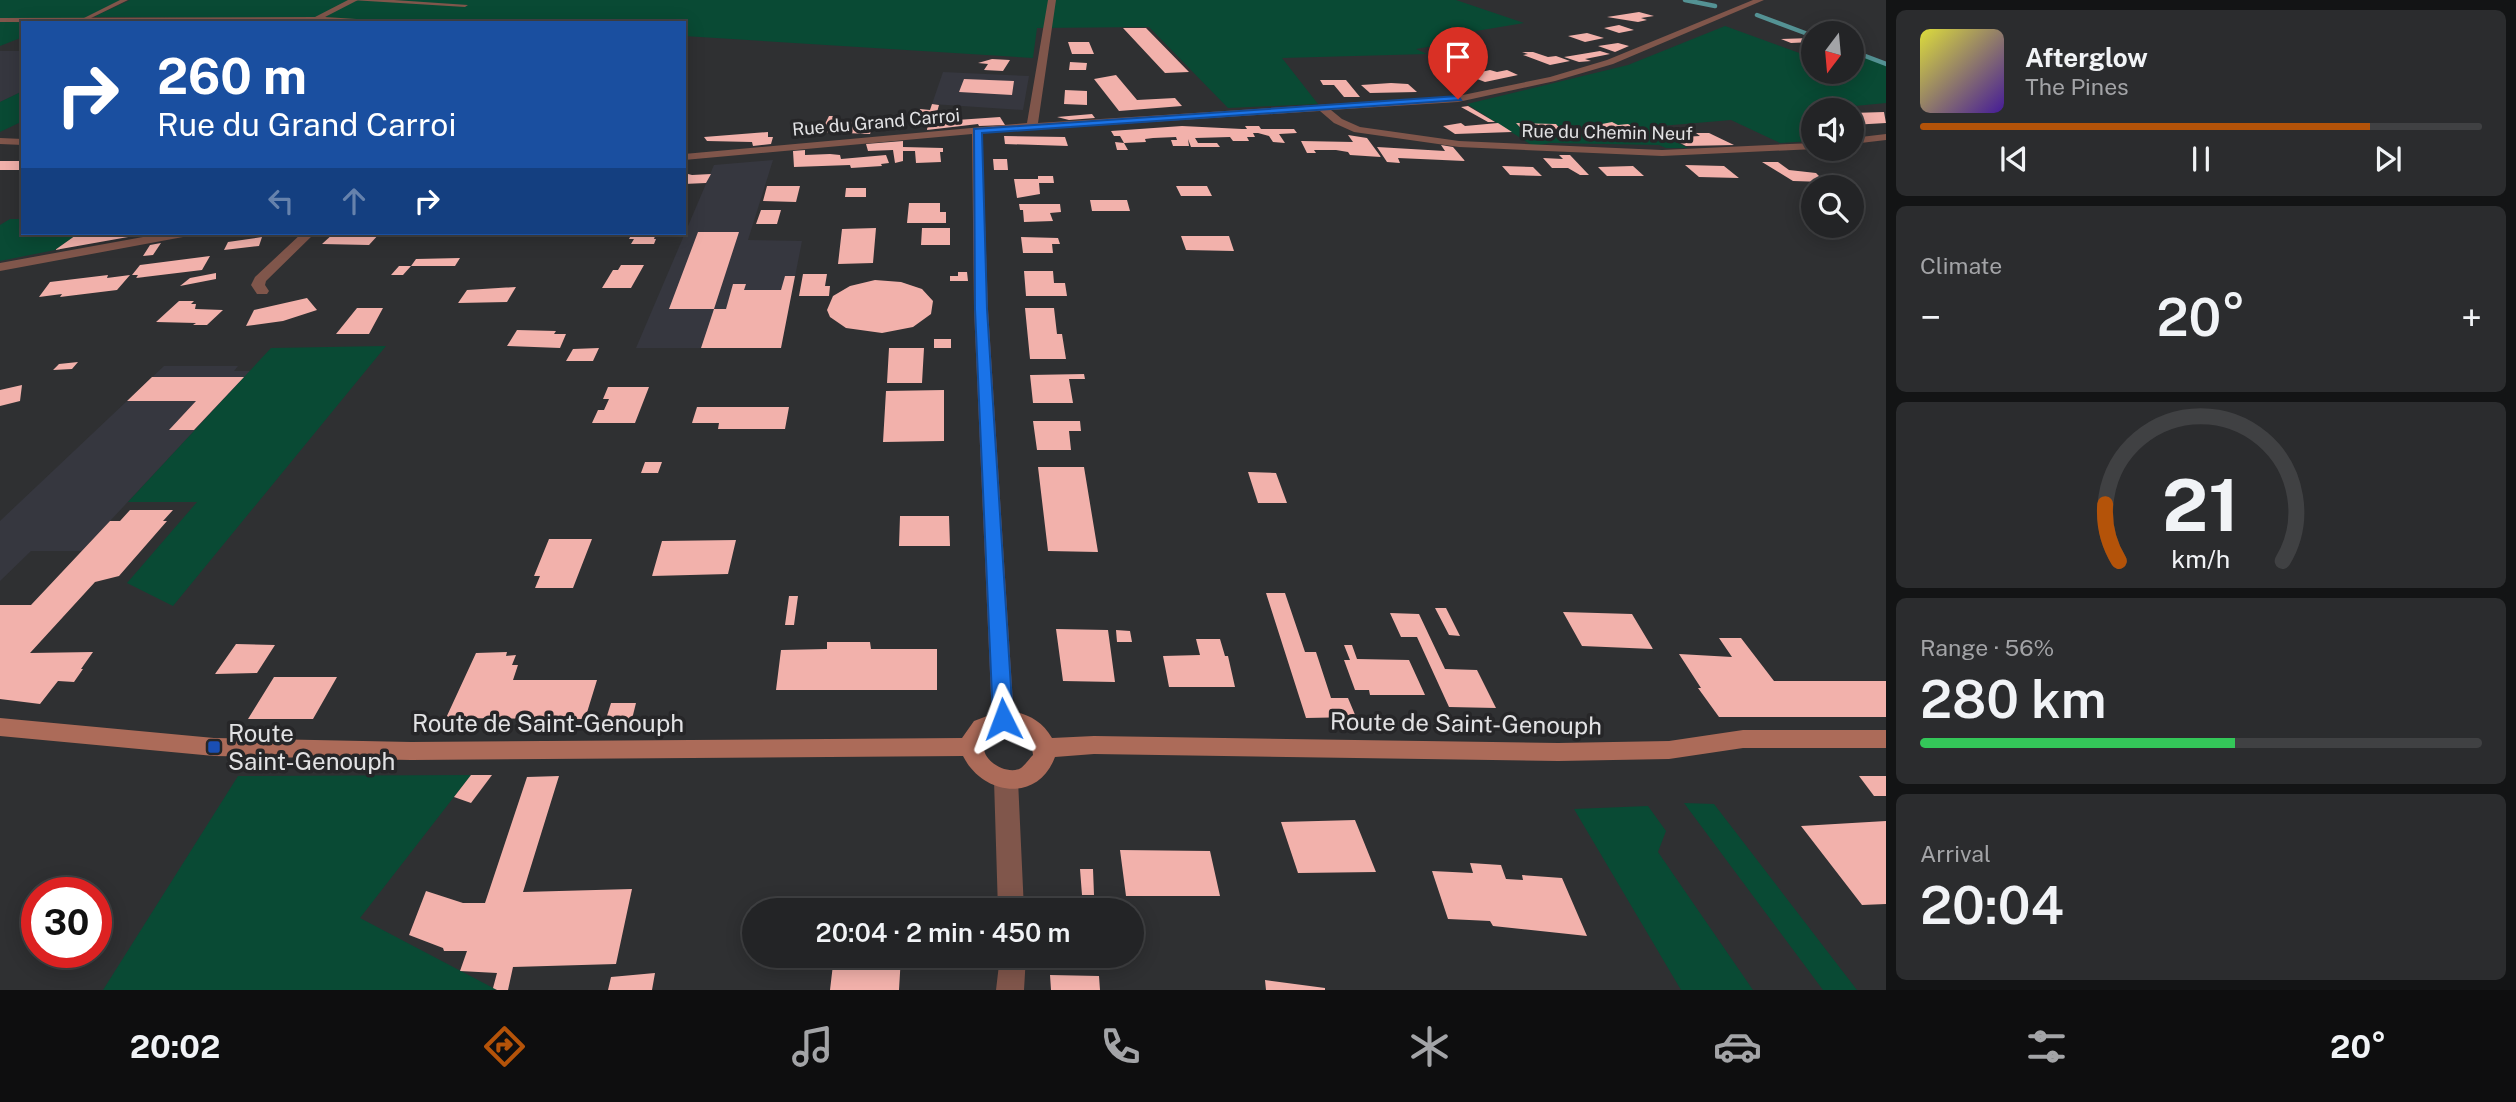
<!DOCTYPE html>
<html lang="en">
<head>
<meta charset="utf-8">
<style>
  body { margin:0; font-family:"Public Sans",sans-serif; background:#2b2c2e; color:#f1f3f6; height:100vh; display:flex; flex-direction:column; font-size:26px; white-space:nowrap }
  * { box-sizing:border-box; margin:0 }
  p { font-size:23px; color:#a3a4a7 }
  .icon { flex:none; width:38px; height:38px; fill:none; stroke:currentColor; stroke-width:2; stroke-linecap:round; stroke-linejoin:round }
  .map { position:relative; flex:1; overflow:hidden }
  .sheet { display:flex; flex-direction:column; gap:10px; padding:10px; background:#131415; width:630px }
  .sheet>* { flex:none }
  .guide { position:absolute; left:21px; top:21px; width:665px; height:214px; border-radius:0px; box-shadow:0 4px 18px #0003,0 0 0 2px #404143; background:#1a4fa0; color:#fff; overflow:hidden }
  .needle { width:46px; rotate:196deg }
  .tools { position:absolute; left:1801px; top:21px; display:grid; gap:14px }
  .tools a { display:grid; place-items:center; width:63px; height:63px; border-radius:50%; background:#232426; box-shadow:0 4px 18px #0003,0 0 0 2px #404143; font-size:35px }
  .speed { position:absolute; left:21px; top:877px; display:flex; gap:14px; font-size:35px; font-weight:700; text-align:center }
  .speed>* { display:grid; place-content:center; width:91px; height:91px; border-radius:50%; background:#232426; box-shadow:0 4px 18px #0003,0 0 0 2px #404143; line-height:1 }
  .speed .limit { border:10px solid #d22; background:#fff; color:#111 }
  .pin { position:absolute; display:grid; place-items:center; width:60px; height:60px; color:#fff; margin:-72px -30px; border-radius:50% 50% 50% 0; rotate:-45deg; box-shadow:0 0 7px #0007 }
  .pin .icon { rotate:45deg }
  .me { position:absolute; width:77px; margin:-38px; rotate:357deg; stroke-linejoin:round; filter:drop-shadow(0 0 5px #0008) }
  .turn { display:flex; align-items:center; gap:24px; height:147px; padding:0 21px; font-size:32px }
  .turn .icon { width:91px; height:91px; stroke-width:2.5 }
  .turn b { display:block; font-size:49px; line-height:60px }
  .lanes { display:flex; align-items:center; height:66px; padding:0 21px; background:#0003; justify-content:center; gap:35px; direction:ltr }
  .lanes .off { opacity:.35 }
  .big { font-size:52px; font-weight:600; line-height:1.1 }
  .sheet .card { flex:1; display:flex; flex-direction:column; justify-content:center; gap:10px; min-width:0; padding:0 24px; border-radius:10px; background:#2b2c2e }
  .sheet .dial { align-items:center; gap:0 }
  .dial svg { height:182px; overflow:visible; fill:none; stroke:#404143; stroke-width:7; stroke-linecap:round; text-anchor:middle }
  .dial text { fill:#f1f3f6; stroke:none }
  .song { display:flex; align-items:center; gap:21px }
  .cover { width:84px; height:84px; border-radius:10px; background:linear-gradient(135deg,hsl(60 70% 55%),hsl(260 70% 35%)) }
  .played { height:7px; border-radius:4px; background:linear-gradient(90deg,#b45309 80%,#404143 80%) }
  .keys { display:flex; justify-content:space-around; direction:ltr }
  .heat { display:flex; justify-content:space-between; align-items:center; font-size:38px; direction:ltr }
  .charge { height:10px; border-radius:5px; background:linear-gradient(90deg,#34c759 56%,#404143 0) }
  .trip { position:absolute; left:742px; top:898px; width:402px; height:70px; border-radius:35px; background:#232426; box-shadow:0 4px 18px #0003,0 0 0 2px #404143; font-weight:600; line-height:70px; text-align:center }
  .tabs { display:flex; height:112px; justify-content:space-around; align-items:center; background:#0e0e0f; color:#a3a4a7 }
  .tabs .icon { width:49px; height:49px }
  .tabs .active { color:#b45309 }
  .tabs b { font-size:32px; color:#f1f3f6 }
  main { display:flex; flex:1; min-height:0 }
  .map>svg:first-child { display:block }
  .built { fill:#36373f }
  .green { fill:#094a34 }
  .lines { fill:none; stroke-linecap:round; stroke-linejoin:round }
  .stream { stroke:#549294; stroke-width:4.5 }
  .building { fill:#f2b1ab }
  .lane { fill:#80564b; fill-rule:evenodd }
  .street { fill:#80564b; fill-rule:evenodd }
  .secondary { fill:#ac6b59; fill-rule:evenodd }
  .route { fill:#1a73e8; stroke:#114b97; stroke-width:2 }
  .transit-dot { fill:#1a4fb4; stroke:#262628; stroke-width:2.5 }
  .labels { text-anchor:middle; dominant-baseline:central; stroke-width:7; stroke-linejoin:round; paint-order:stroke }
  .far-street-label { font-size:18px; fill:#e2e2e4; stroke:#262628 }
  .near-street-label { font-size:24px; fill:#e2e2e4; stroke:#262628 }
  .near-poi-label { font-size:24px; fill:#e2e2e4; stroke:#262628; text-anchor:start }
</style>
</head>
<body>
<main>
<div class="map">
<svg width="1886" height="990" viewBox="0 0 1886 990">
  <rect width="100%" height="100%" fill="#2f3032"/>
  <path class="built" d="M0,51H23V91L0,102Z
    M943,72L1029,76L1023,110L932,104Z
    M773,160L748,240L802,241L781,348H636L714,165Z
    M164,366H238L234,371H250L82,551H31L0,581V521Z"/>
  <path class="green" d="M0,0H121L85,18H0Z
    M130,0H1456L1524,23L1452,35L1463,41L1416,49L1427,54L1282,58L1318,104L1228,108L1149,27L1037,28L1033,58L684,36V23C487,23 290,18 93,17Z
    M63,21L23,23V37L0,46V22Z
    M1725,26L1813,58V72H1852V55H1861L1886,65V103L1813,110L1812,141L1780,143L1731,120L1649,127L1688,148H1666L1659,145L1551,143L1533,146L1467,104L1628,65Z
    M23,91V121L0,132V102Z
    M10,219H23V233H79L55,250L0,261V225Z
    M386,346L173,606L127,583L197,502H128L271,348Z
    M471,775L360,918L497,990H103L238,776Z
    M1684,803L1714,804L1857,990H1823Z
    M1648,806L1666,831L1658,852L1753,990H1681L1574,809Z"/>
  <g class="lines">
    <path class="stream" d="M1685,0L1715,6
      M1757,15L1813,36
      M1852,51L1886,64"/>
  </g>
  <path class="building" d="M1639,12L1654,16L1641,18L1647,20L1638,22L1607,17Z
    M1619,25L1634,30L1619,33L1604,28Z
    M1123,28H1146L1189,72L1165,73Z
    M1587,33L1604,38L1585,42L1568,36Z
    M1781,39L1811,38L1813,42L1791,43Z
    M1068,42H1089L1094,54H1072Z
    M1618,43L1629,46L1615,52L1598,46Z
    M1451,51L1459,54L1470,58L1458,61L1438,53Z
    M1600,51L1610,54L1585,59L1591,61L1579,62L1564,57Z
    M1522,52H1533L1548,57L1556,56L1570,61L1550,65L1523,55L1528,54Z
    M992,59L1010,60L1003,71L984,70L988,64L978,63Z
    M1070,62L1087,63L1086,70H1069Z
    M1490,70L1497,72L1507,70L1518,75L1485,82L1467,75Z
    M1116,75L1137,100L1175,98L1182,106L1119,111L1094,79Z
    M964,79L1014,81L1012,95L959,92Z
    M1320,80H1346L1360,97H1344L1334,85H1323Z
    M1391,83L1408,84L1417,92L1370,93L1361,85Z
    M1065,90L1087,91V105L1064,104Z
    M932,104L939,105L936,116H928L926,121H915L920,109L930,110Z
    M1468,106L1495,122H1488L1461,107Z
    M1884,112L1886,123L1852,125V113Z
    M1092,114L1095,118L1069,120L1057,117Z
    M829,116H838L836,121L854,122L852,126H860L862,122H889L887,127H873L870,134L821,132L818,136L792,135L797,125H790L792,121L824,126Z
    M1000,117L1005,125L979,126L978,124L927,130L928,122Z
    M1612,122L1618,125L1628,124L1645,133L1603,136L1587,127Z
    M1461,123L1465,126L1498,123L1512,132L1455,134L1443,126Z
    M1516,123L1556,124L1561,130H1571L1576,134L1537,132L1542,137H1529Z
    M1182,126L1242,129H1247L1245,126H1259L1261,129H1294L1297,133L1279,134L1285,143L1273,142L1269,136L1258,133H1253L1255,137H1247L1249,141H1233L1230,137L1195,138L1198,143H1217L1220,147H1191L1188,139L1189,146H1173L1171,140H1177L1176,137L1153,138L1145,139L1146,142L1124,143L1128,150H1117L1115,142L1124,143L1120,136H1114L1111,131Z
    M1665,128L1682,137L1700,136L1696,133H1709L1734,145L1686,146L1653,129Z
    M768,132V137H773L771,144L753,146L752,142L707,141L704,137Z
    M1348,135L1367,138L1381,157L1350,155L1348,152L1336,150H1314L1316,153H1307L1301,141L1353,142Z
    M1004,136L1065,137L1068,146L1005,144Z
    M903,141V147L943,148V152H940L941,162L916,163L915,151H903V161L895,163L893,150L868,151L866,144Z
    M1441,145L1453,147L1465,161L1398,158L1400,163L1387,162L1377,147L1445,151Z
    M805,150V155L830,154L840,155L841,159L886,155L889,163L881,164L882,166L851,168L850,165L794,167L793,151Z
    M1559,155H1570L1589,175H1580L1568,168H1552L1543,158L1563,159Z
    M993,159H1007L1008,170H994Z
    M0,161H23V170H0Z
    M1762,162H1778L1789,170L1816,173L1825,182L1793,181Z
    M1685,165L1724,166L1739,178L1699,177Z
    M1502,166L1533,167L1542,176L1510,175Z
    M1633,166L1644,176H1607L1598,167Z
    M684,173L692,175L711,174L706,183L684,184Z
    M1038,176H1053L1054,183H1039L1040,194L1017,198L1014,179H1038Z
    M767,186H800L796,202L763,201Z
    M1176,186H1207L1212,196H1181Z
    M846,188H866V197H845Z
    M1090,200H1127L1130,211H1092Z
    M909,203H940V212H946V223H907Z
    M1019,204H1060L1061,212L1050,213L1053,221L1024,222L1023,210H1020Z
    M761,210H781L777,224H756Z
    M876,228L873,263L838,264L842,229Z
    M922,228H950V245H921Z
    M698,232H739L714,309H669Z
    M79,233H145V234L55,250Z
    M334,233H380L369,245L322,244Z
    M632,233H656L654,239H656L654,244H631L634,239H629Z
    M1181,236H1229L1234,251L1186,250Z
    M262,237L259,246L224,250L228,242Z
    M1021,237L1058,238L1060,244H1052L1053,253H1023Z
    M161,243L153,255L143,256L150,245Z
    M210,256L202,270L136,278L138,275H132L140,265Z
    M460,258L455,266H411L416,259Z
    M621,265H644L631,288H602L613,270H618Z
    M399,266H411L403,275H391Z
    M1024,271H1053L1054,283H1065L1067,296H1026Z
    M958,272H967L968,281H950V276H958Z
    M216,273V279L180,286L190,278Z
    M803,274H827L825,286H830L829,296H799Z
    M108,275L107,278L130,275L117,290L60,297L62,294L39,297L50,282Z
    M785,276H795L781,348H701L714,309H726L733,284H746L744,290H781Z
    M875,280L901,282L922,289L933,301L931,314L913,327L882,333L846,328L830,317L827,310L833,296L850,286Z
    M516,287L507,302L458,303L467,290Z
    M307,298L317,310L283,321L246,326L254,310Z
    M179,301H194L191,304H196L195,309L223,310L207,325H193L196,323L156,322Z
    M357,308H383L369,334H336Z
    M1025,308H1054L1057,334H1062L1066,359H1030Z
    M517,330L556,331L554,334H566L560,348L507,346Z
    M934,339H951V348H934Z
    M599,348L593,361H566L573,349Z
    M889,348H924L922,383H887Z
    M78,362L72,369L53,370L59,364Z
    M1084,374L1085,379H1069L1073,403H1033L1030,375Z
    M152,377H244L194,430H169L196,401H127Z
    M22,385L20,401L0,406V390Z
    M608,387H649L635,423H592L598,410H604L609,399H603Z
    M944,390V441L883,442L886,391Z
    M697,407H789L785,429H718L719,423H692Z
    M1033,421H1080L1081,431H1069L1071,450H1037Z
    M645,462H662L658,473H641Z
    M1038,467H1084L1098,552L1048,551Z
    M1248,472L1276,473L1287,503H1258Z
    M130,510H173L163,521H167L119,576L95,582L30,653L93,652L81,669H83L74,682L58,681L40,704L0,699V605H31L110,521H120Z
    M900,516H949L950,546H899Z
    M549,539H592L573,588H535L540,576H534Z
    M736,540L728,574L652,576L662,541Z
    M1266,593H1285L1305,652H1316L1331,698H1348L1356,717L1306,718Z
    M789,596H798L794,625H785Z
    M1435,608H1446L1460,636L1449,635Z
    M1563,612L1632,614L1653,649L1582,646Z
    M1390,613L1419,614L1445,669L1477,670L1496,708L1449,707L1417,637H1401Z
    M1056,629L1108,630L1115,682L1063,681Z
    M1116,630L1130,631L1132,642H1117Z
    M1719,638H1741L1774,681H1886V717H1719L1698,688H1701L1679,654L1732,657Z
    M1196,639H1220L1225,656H1228L1235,687H1169L1163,656L1200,655Z
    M827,642H870L871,649H937V690H776L781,650L827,649Z
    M236,644L275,645L257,673L215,674Z
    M1344,645H1352L1357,659L1409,660L1425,695H1370L1369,690H1355L1344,660H1350Z
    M507,652L506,656L516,655L512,665H518L513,680H597L585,719L446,718L476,653Z
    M274,677H337L313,719H248Z
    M611,703H636L632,719H606Z
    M471,775H492L471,803L454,797Z
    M559,776L523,892L632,889L616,964L513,967L508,990H497L493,988L497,973L460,971L467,951H444L443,948L409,935L426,891L463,903H485L527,777Z
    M1859,776H1886V796H1874Z
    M1355,820L1376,872L1298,873L1281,822Z
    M1886,821V904L1862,905L1801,826Z
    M1120,850L1210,851L1220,896H1126Z
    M1470,863L1501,865L1506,879L1523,880L1522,875L1562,878L1587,936L1493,926L1490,921L1448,919L1432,871L1473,873Z
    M1080,869H1093L1094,895H1082Z
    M834,956H901L899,990H830Z
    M655,973L652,990H608L611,977Z
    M1050,975L1099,976L1100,990H1051Z
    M1265,980L1325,988V990H1266Z"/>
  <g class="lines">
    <path class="lane" d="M120,0H128L87,20L82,19Z
      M351,0H394L468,5L465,7Z"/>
    <path class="street" d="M348,0H358L325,17L419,23L0,22V18L315,17Z
      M1048,0H1056L1038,123L1458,96L1550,77L1607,60L1753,0H1764L1613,64L1555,81L1458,102L1331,110L1342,119L1360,127L1459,141L1662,150L1813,143L1815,149L1662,156L1459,147L1354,132L1334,123L1320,111L982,133L988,309L1014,719L1011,725L1003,728L995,725L992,719L974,309L972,134L684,160V154L1027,123Z
      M1886,134V140L1852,144V138Z
      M0,138L23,139V145L0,144Z
      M165,233H189L183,237L0,271V263Z
      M302,233H315L266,281L265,285L269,291L267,294H257L251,285L255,277Z
      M1006,770L1014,773L1018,780L1024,910H998L994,780L998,773Z
      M1000,956H1026L1024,990H996Z"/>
    <path class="secondary" d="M1003,710C1024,712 1041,719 1052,738L1094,736L1558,743L1669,741L1743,730H1886V748H1743L1669,759L1558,761L1094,754L1055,757C1038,803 983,796 963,756L411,760L214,756L0,736V718L214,738L411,742L962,738L974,721ZM1004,728C1021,730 1032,737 1033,755C1029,759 1025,765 1021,768C1003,779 958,746 1004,728Z"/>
  </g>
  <path class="route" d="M1458,96L1461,100L982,133L987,309L1013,719L1010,725L1003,727L996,725L993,719L975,309L974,129Z"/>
  <rect class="transit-dot" x="207" y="740" width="14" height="14" rx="3.5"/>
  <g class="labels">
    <g class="far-street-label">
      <text transform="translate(876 122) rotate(-5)">Rue du Grand Carroi</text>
      <text transform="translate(1607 132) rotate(1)">Rue du Chemin Neuf</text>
    </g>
    <g class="near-street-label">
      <text x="548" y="723">Route de Saint-Genouph</text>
      <text transform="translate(1466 723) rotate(1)">Route de Saint-Genouph</text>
    </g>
    <g class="near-poi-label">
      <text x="228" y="733">Route<tspan x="228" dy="28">Saint-Genouph</tspan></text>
    </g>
  </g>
</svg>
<div class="tools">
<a><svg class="needle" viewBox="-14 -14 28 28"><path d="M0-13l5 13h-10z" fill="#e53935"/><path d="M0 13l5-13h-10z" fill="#a3a4a7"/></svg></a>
<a><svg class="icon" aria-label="sound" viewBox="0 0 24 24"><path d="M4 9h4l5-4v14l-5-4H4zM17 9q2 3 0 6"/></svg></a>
<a><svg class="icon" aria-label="search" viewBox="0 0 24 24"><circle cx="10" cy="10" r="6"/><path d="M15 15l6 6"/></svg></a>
</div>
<div class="speed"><div class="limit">30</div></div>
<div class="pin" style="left:1458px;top:99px;background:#d93025"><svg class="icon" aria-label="arrive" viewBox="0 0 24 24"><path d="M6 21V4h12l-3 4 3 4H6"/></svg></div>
<svg class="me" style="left:1003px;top:719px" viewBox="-20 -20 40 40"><path d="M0-17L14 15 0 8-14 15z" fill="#1a73e8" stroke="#fff" stroke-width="4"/></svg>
<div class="trip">20:04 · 2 min · 450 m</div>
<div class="guide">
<div class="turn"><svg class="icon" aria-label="right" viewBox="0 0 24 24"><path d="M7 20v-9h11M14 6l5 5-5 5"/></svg><div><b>260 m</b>Rue du Grand Carroi</div></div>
<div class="lanes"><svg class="icon off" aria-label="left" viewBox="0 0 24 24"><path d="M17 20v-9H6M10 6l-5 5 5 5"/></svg><svg class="icon off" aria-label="ahead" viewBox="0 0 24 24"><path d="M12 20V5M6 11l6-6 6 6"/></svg><svg class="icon" aria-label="right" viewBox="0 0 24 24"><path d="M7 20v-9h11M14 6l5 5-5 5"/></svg></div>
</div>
</div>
<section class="sheet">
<div class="card">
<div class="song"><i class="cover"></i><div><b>Afterglow</b><p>The Pines</p></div></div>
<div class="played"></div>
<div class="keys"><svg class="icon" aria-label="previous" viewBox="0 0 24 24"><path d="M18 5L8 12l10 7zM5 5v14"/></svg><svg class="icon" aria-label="pause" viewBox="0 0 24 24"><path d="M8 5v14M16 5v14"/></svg><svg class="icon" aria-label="next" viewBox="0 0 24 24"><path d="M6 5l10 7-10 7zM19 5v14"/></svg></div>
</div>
<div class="card"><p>Climate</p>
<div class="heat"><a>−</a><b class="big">20°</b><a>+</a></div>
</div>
<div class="card dial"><svg viewBox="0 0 100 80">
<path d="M14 69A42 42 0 1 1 86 69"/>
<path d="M14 69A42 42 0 0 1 8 44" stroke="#b45309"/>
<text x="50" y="56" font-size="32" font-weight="700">21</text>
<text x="50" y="72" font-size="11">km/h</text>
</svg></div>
<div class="card"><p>Range · 56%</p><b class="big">280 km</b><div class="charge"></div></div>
<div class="card"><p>Arrival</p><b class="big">20:04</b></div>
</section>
</main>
<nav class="tabs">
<b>20:02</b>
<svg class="icon active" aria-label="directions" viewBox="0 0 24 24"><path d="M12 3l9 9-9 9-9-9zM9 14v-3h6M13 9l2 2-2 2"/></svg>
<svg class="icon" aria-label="music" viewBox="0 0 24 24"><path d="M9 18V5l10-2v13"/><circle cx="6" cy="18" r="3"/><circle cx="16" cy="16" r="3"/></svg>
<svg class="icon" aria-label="phone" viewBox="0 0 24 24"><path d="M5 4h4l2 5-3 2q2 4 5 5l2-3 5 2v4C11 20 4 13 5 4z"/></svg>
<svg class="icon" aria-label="climate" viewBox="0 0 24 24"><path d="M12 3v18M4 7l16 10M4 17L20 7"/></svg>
<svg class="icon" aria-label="car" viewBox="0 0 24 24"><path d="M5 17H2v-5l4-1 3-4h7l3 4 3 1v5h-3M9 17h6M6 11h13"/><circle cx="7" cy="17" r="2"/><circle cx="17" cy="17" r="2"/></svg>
<svg class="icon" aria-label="filters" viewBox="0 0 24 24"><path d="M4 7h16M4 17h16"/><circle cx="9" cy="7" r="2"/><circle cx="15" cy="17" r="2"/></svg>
<b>20°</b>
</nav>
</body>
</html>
